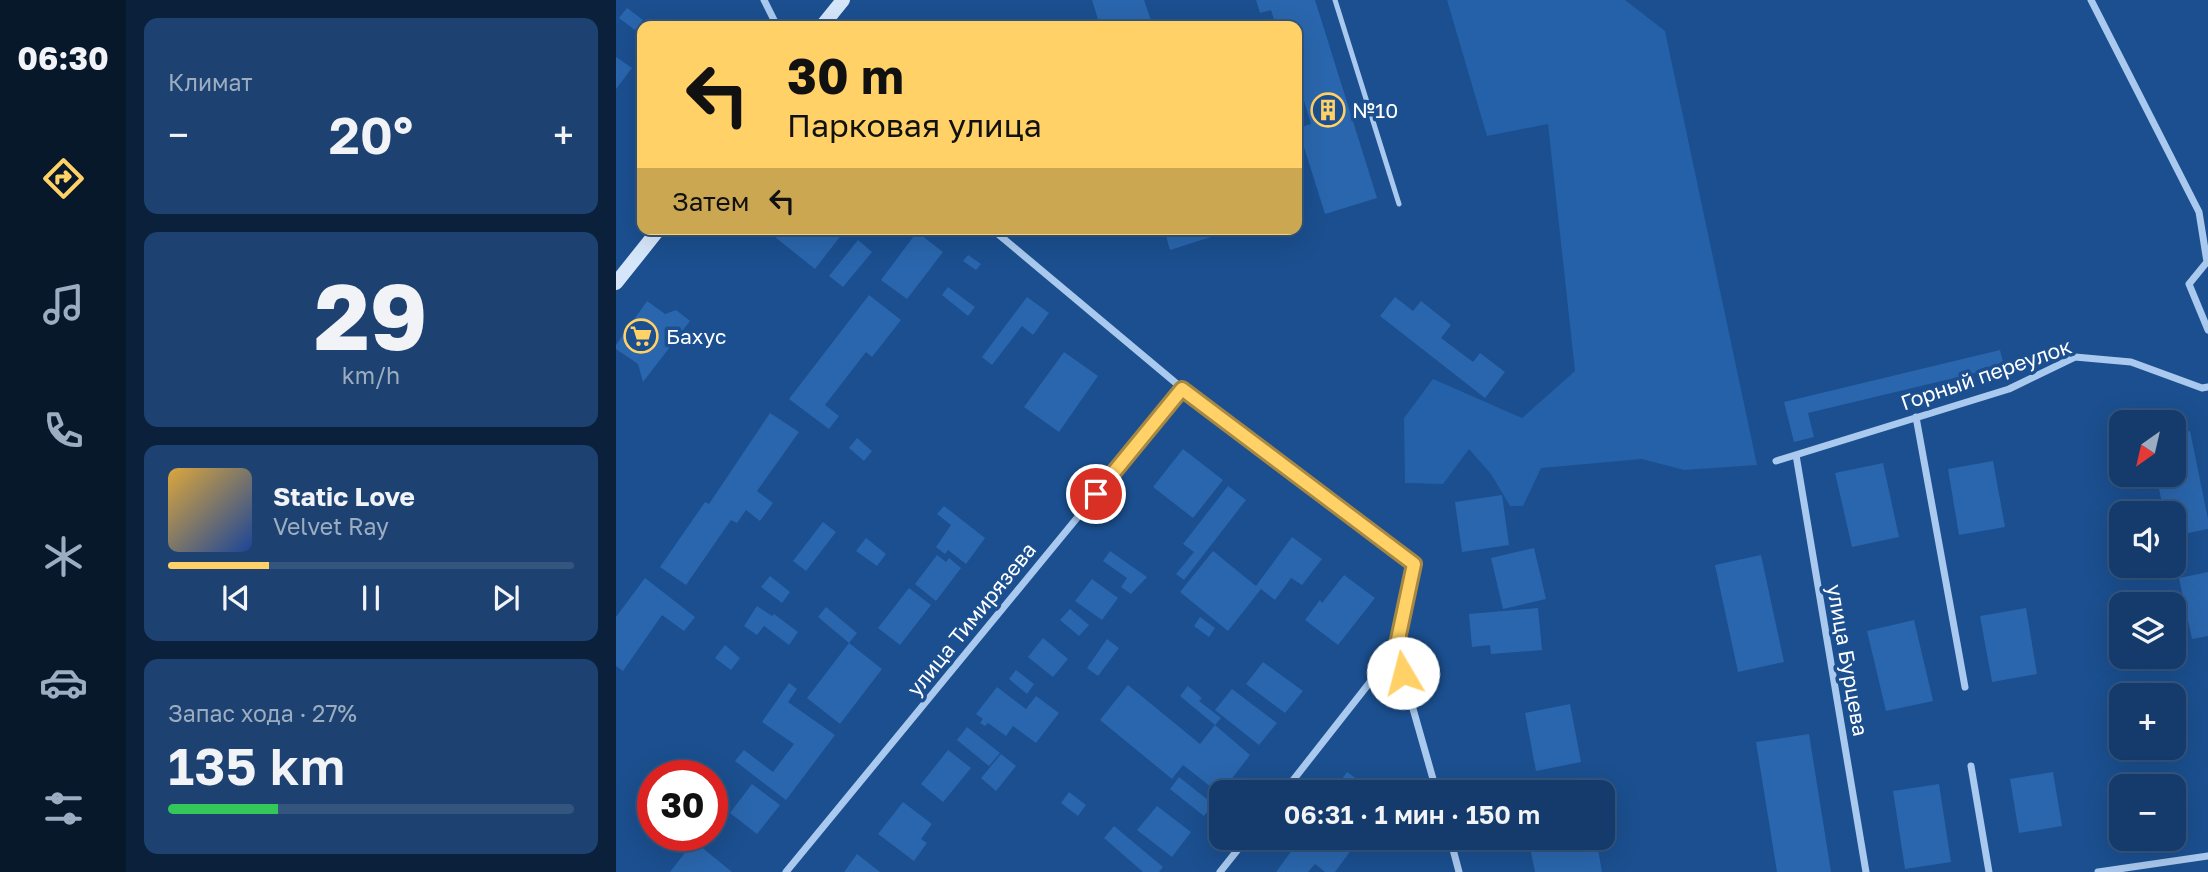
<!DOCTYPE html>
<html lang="ru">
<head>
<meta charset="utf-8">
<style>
  body { margin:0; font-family:"Golos Text",sans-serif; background:#1d4271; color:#f1f3f6; height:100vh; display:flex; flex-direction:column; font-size:26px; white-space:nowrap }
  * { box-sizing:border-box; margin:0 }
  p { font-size:23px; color:#9dadc1 }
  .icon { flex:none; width:38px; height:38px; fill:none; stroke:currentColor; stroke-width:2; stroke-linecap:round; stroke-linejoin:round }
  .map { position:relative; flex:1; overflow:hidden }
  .details { display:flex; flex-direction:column; gap:18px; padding:18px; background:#0b203b; width:490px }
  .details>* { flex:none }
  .banner { position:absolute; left:21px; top:21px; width:665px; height:214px; border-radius:14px; box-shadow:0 7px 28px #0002,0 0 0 2px #33557e; background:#ffd166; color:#111; overflow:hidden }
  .needle { width:46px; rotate:214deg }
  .buttons { position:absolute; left:1493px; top:410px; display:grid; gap:14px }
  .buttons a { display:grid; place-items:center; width:77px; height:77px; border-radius:14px; background:#143b6b; box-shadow:0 7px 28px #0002,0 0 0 2px #33557e; font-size:35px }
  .speed { position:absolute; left:21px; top:760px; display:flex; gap:14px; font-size:35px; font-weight:700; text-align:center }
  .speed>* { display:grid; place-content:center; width:91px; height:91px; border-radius:50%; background:#143b6b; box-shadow:0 7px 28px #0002,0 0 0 2px #33557e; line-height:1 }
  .speed .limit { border:10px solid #d22; background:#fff; color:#111 }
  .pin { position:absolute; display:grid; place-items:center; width:60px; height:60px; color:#fff; margin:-30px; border:4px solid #fff; border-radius:50%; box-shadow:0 2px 7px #0007 }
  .me { position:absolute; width:77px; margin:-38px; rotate:352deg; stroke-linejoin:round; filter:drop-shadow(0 0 5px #0008) }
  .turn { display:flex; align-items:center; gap:24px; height:147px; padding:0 35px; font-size:32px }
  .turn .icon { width:91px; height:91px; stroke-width:2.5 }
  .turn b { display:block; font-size:49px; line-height:60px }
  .then { display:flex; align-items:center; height:66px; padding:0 35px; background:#0003; gap:14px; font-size:26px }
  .big { font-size:52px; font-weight:600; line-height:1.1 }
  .details .widget { flex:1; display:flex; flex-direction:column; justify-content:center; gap:10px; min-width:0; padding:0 24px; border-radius:14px; background:#1d4271 }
  .details .dial { align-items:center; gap:0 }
  .dial b { font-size:91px; line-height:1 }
  .song { display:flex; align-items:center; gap:21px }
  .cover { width:84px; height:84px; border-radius:10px; background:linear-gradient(135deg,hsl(40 70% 55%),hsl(220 70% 35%)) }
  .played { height:7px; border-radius:4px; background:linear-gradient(90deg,#ffd166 25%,#33557e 25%) }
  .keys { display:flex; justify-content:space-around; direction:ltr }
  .heat { display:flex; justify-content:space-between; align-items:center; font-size:38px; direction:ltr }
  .charge { height:10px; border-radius:5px; background:linear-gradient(90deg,#34c759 27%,#33557e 0) }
  .trip { position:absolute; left:593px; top:780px; width:406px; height:70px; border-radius:14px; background:#143b6b; box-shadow:0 7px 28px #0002,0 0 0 2px #33557e; font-weight:600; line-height:70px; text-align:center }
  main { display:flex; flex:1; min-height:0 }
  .dock { display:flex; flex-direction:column; width:126px; justify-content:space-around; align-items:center; background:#08182b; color:#9dadc1 }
  .dock .icon { width:49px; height:49px }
  .dock .active { color:#ffd166 }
  .dock b { font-size:32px; color:#f1f3f6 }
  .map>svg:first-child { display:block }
  .green { fill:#2461a8 }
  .building { fill:#2a66ad }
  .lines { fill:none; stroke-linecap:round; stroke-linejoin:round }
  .lane { stroke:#a9c9ee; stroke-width:5 }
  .street { stroke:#a9c9ee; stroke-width:7 }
  .secondary { stroke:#d6e6fa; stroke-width:14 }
  .route-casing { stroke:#a68842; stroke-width:18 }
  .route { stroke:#ffd166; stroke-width:12 }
  .labels { text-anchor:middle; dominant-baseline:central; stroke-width:7; stroke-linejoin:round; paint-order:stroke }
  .poi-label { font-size:21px; fill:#fff; stroke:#1b4f8f; text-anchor:start }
  .street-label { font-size:21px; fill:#fff; stroke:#1b4f8f }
</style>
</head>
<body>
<main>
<nav class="dock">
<b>06:30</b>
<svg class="icon active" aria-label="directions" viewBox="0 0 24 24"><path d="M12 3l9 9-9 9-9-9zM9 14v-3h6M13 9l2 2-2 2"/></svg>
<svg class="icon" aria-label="music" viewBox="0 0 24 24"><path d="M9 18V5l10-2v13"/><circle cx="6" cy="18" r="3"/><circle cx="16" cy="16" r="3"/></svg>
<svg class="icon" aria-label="phone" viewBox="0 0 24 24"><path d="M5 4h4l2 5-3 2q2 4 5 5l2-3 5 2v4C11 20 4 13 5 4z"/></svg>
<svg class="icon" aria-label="climate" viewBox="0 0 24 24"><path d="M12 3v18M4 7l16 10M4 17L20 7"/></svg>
<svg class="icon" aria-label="car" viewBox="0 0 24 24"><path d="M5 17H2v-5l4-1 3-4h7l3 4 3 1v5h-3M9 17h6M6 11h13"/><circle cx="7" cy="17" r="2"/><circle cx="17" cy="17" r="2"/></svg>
<svg class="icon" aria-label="filters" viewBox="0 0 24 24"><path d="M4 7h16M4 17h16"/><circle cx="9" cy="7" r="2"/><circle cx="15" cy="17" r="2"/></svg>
</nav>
<section class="details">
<div class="widget"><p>Климат</p>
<div class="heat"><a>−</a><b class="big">20°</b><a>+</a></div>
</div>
<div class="widget dial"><b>29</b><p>km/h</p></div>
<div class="widget">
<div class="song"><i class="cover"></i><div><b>Static Love</b><p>Velvet Ray</p></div></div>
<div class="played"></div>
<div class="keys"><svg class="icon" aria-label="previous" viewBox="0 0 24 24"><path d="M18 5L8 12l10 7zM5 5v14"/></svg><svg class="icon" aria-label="pause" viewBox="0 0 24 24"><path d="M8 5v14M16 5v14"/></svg><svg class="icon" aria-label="next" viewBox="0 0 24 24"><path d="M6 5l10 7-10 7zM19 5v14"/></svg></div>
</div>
<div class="widget"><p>Запас хода · 27%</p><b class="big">135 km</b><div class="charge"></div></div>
</section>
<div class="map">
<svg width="1592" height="872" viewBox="0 0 1592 872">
  <rect width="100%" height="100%" fill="#1b4f8f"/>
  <path class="green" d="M831,0H1009L1049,31L1141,465L1068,470L1026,459L925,468L907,506H894L875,474L853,449L827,484L789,483L788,418L817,379L906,418L959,371L932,124L871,136Z"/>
  <path class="building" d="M476,0H528L537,26H484Z
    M640,0H699L761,198L709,214L682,128L695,124L686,94L681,96V26H660L655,10L644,13Z
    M11,8L27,20L19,30L3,18Z
    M0,57L16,68L0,89Z
    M165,229H230L199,269L159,237Z
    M548,229H596L598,236L554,250Z
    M301,232L327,252L291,299L265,280Z
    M242,240L256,252L227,287L213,276Z
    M352,255L365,264L360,270L347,261Z
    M332,287L359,307L352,316L326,295Z
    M253,295L285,320L256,357L250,352L209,405L223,416L213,429L173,399Z
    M411,297L433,313L417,335L406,326L376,365L366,357Z
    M779,297L797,311L805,301L835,325L825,338L857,362L864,353L889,372L869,398L764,316Z
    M31,301L49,314L60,310L74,321L27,382L22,364L0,349V345Z
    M1384,350L1388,366L1192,413L1198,437L1178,442L1168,402Z
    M448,352L482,376L443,432L408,407Z
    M154,413L183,432L141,491L157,503L144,521L130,510L121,523L115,520L70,585L44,567L89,502L93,504Z
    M1574,431L1592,519V529L1558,536V513H1548L1540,474H1558V434Z
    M241,438L256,451L248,461L233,448Z
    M567,449L607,480L577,518L537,487Z
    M1377,461L1389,527L1343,535L1332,469Z
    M1267,463L1283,537L1236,547L1219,473Z
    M612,486L630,500L568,580L560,574L578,552L567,544Z
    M886,495L893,545L846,552L839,502Z
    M328,506L369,538L350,564L332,550L329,554L320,547L335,525L321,514Z
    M207,522L220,532L190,571L177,561Z
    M676,537L706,559L686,585L675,578L659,600L645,589L612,631L564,592L597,551L640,586Z
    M250,538L270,554L261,566L240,551Z
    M918,548L930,599L887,609L875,558Z
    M494,551L531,577L515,594L505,587L511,578L487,561Z
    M321,555L330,562L333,558L345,568L320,601L299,584Z
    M1145,555L1168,662L1122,672L1099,565Z
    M1592,572V636L1576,639L1563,578Z
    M728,575L759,598L722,645L689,620L704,600L706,603Z
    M154,576L174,592L166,603L145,587Z
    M29,578L79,617L68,631L46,615L7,671L0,666V617Z
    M476,579L502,598L486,620L459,601Z
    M293,588L315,605L284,645L262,628Z
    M141,606L156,616L158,614L182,632L173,645L148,626L141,635L128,626Z
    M210,607L241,633L233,643L266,669L224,724L191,698L233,643L202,617Z
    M922,608L926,650L875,654L874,645L856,647L853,614Z
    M1410,608L1421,674L1376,682L1364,616Z
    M454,609L473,625L463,636L444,620Z
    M584,617L599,628L593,637L578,626Z
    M1298,620L1317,701L1270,711L1251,631Z
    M427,638L452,659L437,677L412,657Z
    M491,639L503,648L482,676L471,668Z
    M109,645L124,658L115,670L99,658Z
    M647,662L687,691L669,713L630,684Z
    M400,670L418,684L411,694L393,679Z
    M173,683L181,689L172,702L219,735L170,800L119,761L128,750L157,772L178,744L146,722Z
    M512,685L584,744L599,725L634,755L604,794L567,765L556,779L484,720Z
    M572,686L586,698L583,701L605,718L599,725L564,696Z
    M381,687L410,709L420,696L443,713L420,743L397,726L390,736L372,723L369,726L364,723L367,719L360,714Z
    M616,689L661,723L643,745L599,710Z
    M954,704L965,762L920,771L909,713Z
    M351,727L384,753L373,766L341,740Z
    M1193,734L1215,872H1161L1140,742Z
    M332,750L355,768L327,802L305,784Z
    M385,754L400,766L380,791L365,778Z
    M731,772L760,793H716Z
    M1437,772L1446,826L1403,833L1394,779Z
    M563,777L597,804L588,816L554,789Z
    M136,784L164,805L141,834L114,813Z
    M1323,784L1335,862L1289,869L1277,791Z
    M453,792L470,805L462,816L445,803Z
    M287,802L316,824L305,839L311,843L298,861L262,834Z
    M541,806L575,832L556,857L521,830Z
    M498,826L547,867L543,872H527L488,838Z
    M685,838H744L719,872H709L699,864L692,872H660Z
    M962,838H980L986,872H919L914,847Z
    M78,841L116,872H54Z
    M241,854L264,872H228Z"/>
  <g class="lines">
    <path class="lane" d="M719,0L783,204"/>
    <path class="street" d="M148,0L161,26
      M1475,0L1583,212L1591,262L1573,284L1592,330
      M376,229L567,389L798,564L780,649L821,793
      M1300,417L1349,687
      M1180,455L1250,872
      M1160,461L1393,389L1459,357L1515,362L1586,388L1592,387
      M1355,766L1373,872
      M667,793L780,649
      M834,838L843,872
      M170,872L567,389
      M604,872L631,838
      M1482,872L1592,856"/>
    <path class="secondary" d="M206,26L227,0
      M0,283L43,229"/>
  </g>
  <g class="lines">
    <defs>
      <path id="route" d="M480,494L566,389L798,564L780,649L787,673"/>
    </defs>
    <use href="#route" class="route-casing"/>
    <use href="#route" class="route"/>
  </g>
  <defs>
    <symbol id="building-ring" viewBox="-11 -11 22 22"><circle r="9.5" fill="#1b4f8f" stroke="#ffd166" stroke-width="1.5"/><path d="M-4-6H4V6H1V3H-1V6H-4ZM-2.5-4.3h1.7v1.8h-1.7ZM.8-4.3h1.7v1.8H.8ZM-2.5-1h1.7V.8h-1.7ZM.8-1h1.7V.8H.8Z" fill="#ffd166"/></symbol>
    <symbol id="supermarket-ring" viewBox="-11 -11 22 22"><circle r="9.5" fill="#1b4f8f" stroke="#ffd166" stroke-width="1.5"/><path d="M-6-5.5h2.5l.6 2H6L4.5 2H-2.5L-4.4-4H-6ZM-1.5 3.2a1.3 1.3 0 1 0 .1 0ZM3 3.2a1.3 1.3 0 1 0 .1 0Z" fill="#ffd166"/></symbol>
  </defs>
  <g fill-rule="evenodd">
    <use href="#building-ring" x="693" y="91" width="38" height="38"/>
    <use href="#supermarket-ring" x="6" y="317" width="38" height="38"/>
  </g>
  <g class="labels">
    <g class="poi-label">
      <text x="736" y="110">№10</text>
      <text x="50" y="336">Бахус</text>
    </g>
    <g class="street-label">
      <text transform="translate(1370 374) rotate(-19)">Горный переулок</text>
      <text transform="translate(355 619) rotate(-51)">улица Тимирязева</text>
      <text transform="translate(1232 660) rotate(80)">улица Бурцева</text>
    </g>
  </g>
</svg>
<div class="buttons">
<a><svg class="needle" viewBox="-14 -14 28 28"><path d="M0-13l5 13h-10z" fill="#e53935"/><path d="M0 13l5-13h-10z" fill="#9dadc1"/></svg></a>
<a><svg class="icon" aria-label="sound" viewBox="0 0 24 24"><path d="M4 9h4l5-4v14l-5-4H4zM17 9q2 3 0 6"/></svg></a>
<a><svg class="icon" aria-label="layers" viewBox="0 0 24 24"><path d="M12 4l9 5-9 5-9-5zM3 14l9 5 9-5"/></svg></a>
<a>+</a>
<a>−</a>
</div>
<div class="speed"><div class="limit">30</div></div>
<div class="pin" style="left:480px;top:494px;background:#d93025"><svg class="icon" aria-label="arrive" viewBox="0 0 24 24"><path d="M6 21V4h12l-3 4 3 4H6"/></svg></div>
<svg class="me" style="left:787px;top:673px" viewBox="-20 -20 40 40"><circle r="19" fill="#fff"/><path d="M0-13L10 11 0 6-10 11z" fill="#ffd166"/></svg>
<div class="trip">06:31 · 1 мин · 150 m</div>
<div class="banner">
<div class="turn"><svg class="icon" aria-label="left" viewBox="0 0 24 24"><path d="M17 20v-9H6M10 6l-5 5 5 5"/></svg><div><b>30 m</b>Парковая улица</div></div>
<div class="then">Затем<svg class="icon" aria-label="left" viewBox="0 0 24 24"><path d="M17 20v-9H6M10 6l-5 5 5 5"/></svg></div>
</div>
</div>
</main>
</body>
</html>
